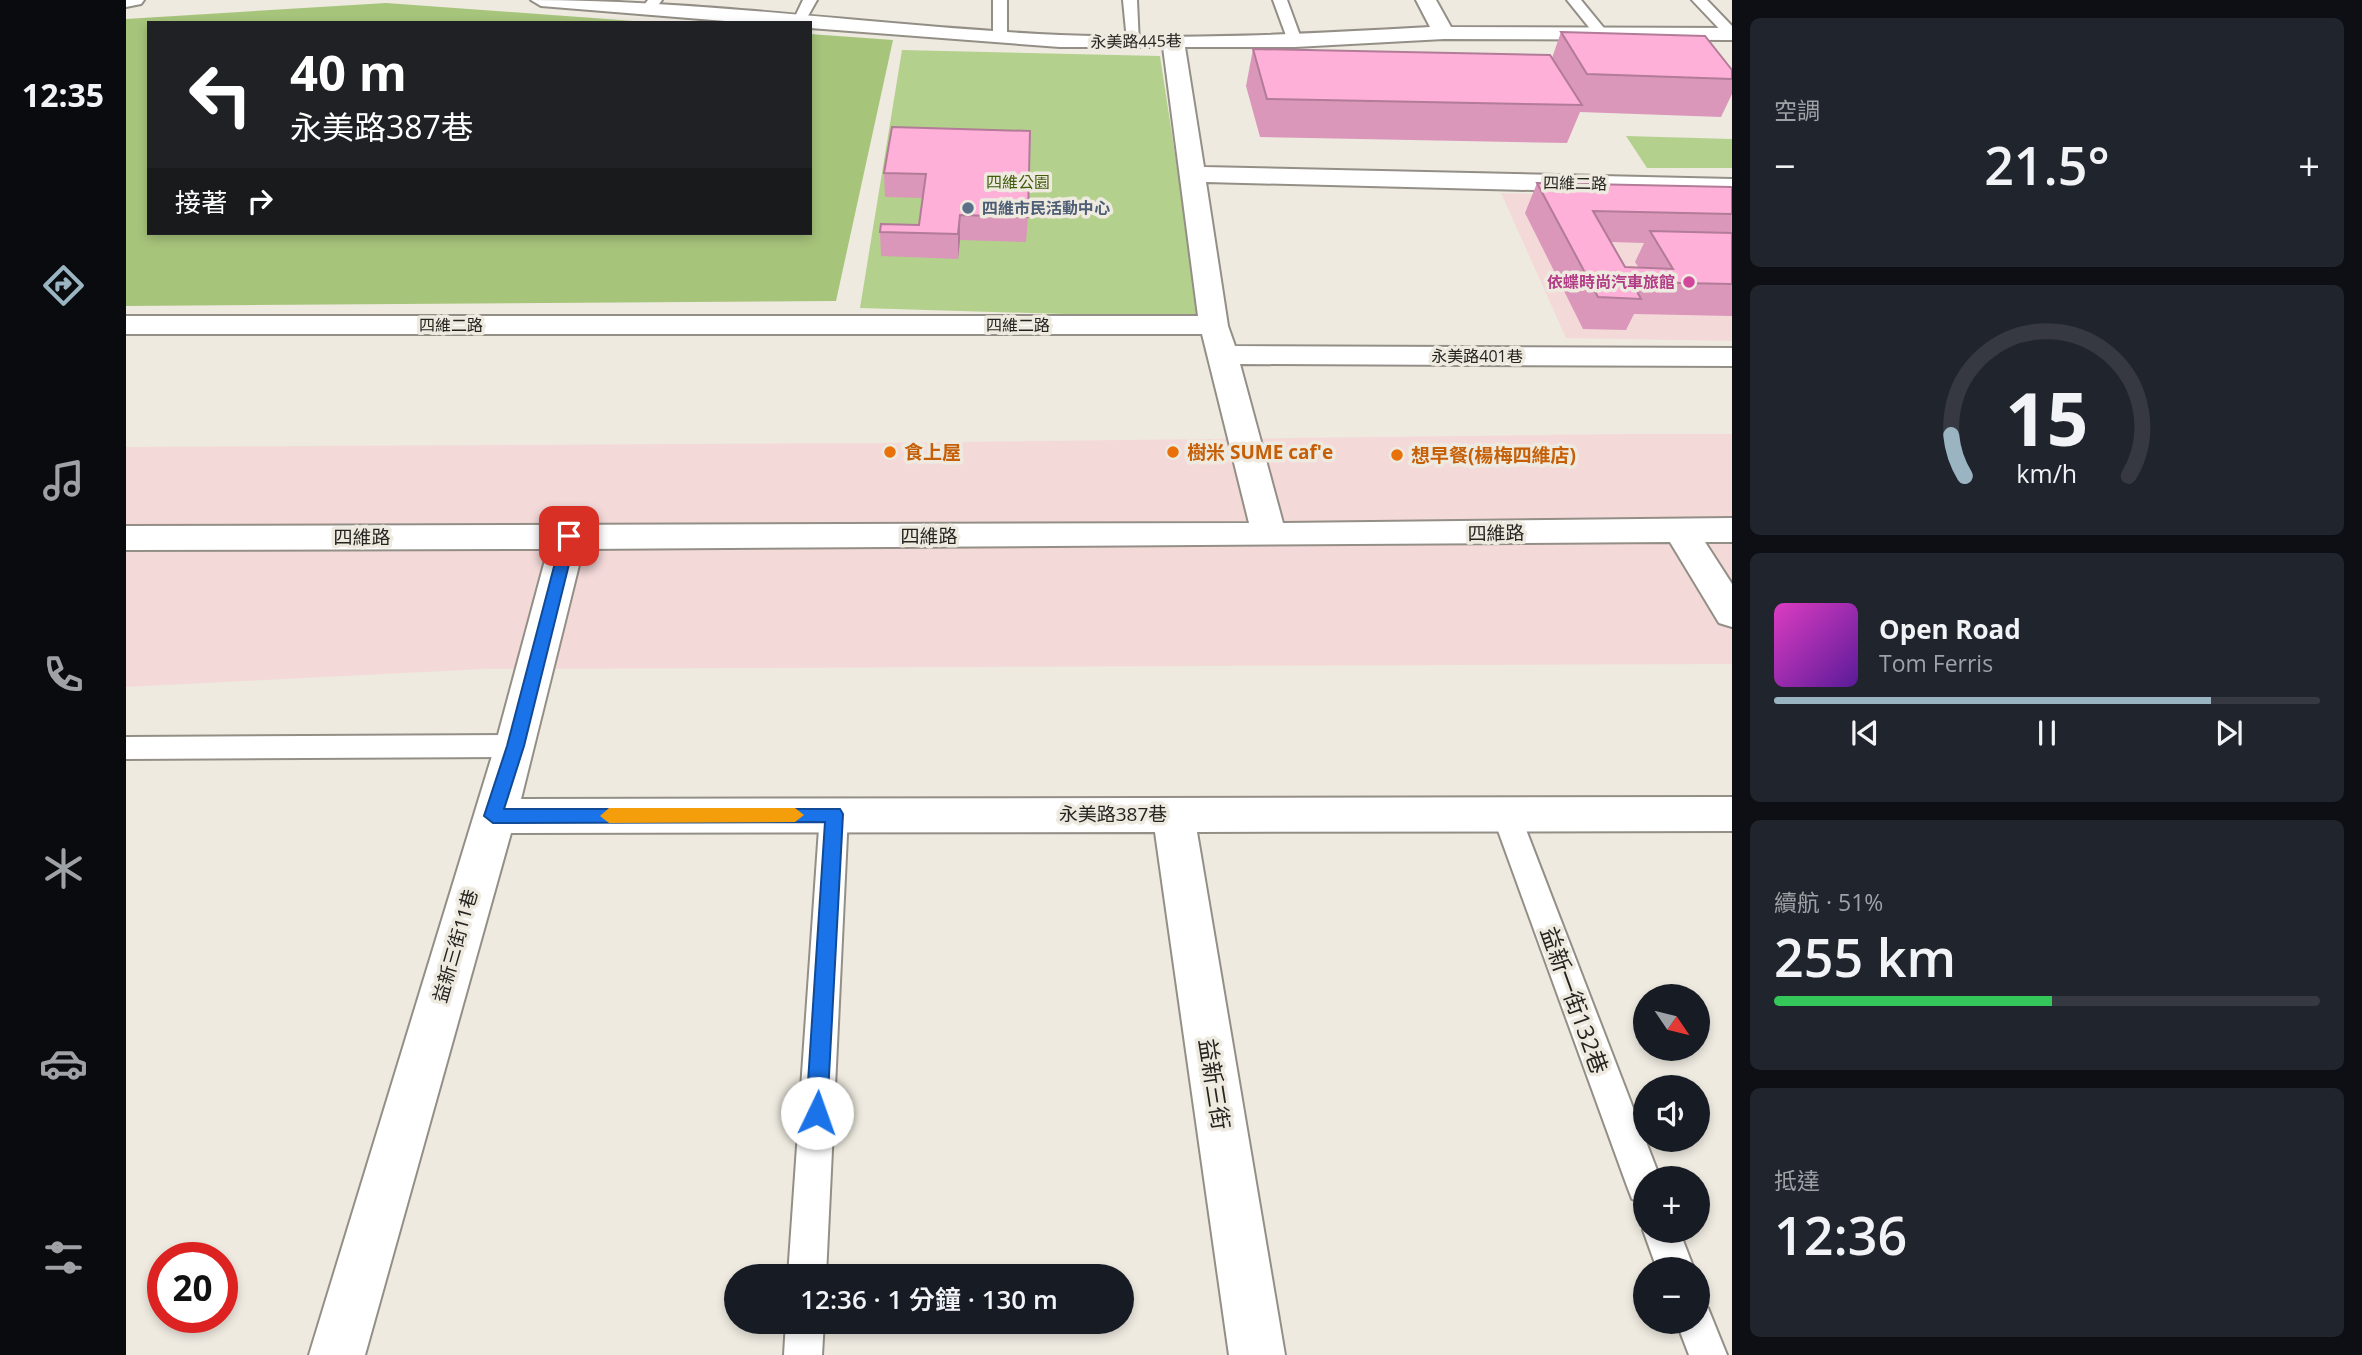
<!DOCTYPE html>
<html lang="zh-TW">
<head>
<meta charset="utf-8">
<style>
  body { margin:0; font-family:"Open Sans","Noto Sans TC",sans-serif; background:#20242c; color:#f1f3f6; height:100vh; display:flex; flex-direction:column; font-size:26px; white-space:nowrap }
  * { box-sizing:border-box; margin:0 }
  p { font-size:23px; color:#9ea1a6 }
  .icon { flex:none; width:38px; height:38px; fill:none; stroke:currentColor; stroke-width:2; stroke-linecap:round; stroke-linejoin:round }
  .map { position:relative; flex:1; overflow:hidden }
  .drawer { display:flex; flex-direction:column; gap:18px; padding:18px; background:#0d0f14; width:630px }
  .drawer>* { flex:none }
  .top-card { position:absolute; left:21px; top:21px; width:665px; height:214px; border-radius:0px; box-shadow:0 4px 10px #0003; background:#202124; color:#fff; overflow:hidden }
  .needle { width:46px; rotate:125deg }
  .buttons { position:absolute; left:1507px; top:984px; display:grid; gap:14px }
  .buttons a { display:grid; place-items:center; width:77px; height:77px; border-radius:50%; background:#171b24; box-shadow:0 4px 10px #0003; font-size:35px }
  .speed { position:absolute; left:21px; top:1242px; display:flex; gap:14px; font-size:35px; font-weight:700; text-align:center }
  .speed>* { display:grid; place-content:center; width:91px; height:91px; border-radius:50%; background:#171b24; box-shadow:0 4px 10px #0003; line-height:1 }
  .speed .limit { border:10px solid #d22; background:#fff; color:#111 }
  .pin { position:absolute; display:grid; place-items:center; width:60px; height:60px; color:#fff; margin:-30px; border-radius:14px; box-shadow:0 4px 10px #0006 }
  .me { position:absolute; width:77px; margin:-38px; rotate:3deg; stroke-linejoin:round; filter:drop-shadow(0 0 5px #0008) }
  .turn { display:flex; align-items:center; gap:24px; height:147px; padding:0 28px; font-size:32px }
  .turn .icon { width:91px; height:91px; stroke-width:2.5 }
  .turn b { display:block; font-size:49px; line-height:60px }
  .then { display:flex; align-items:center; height:66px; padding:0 28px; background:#0003; gap:14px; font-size:26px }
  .big { font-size:52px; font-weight:600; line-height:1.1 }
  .drawer .tile { flex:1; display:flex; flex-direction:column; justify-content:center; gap:10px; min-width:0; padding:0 24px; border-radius:10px; background:#20242c }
  .drawer .dial { align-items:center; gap:0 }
  .dial svg { height:182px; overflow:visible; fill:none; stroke:#363941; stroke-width:7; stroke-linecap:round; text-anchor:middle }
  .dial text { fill:#f1f3f6; stroke:none }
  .song { display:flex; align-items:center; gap:21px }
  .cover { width:84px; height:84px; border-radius:10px; background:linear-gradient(135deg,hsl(310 70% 55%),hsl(270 70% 35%)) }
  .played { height:7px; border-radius:4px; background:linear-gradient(90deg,#9bb4c2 80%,#363941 80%) }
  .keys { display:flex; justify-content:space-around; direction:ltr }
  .heat { display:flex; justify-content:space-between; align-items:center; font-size:38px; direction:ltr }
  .charge { height:10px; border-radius:5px; background:linear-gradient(90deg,#34c759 51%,#363941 0) }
  .trip { position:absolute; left:598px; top:1264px; width:410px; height:70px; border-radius:35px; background:#171b24; box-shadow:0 4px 10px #0003; font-weight:600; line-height:70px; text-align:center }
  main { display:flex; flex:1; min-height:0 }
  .dock { display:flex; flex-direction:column; width:126px; justify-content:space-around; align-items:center; background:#090b0e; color:#9ea1a6 }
  .dock .icon { width:49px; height:49px }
  .dock .on { color:#9bb4c2 }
  .dock b { font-size:32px; color:#f1f3f6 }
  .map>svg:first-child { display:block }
  .commercial { fill:#f4d9d9 }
  .green { fill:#b4d08d }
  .forest { fill:#a7c47b }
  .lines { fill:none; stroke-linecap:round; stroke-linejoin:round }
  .service-casing { stroke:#938f86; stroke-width:4 }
  .minor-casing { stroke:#938f86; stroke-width:4 }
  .service { fill:#fff; fill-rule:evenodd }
  .minor { fill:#fff; fill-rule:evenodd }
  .wall { fill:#da97ba; fill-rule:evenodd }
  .shaded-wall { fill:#b27b97 }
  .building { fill:#feb0d8; stroke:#b27b97; stroke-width:2 }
  .route { fill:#1a73e8; stroke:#114b97; stroke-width:2 }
  .slow { fill:#f59e0b }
  .service-dot { fill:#5c6f8a; stroke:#eeeae0; stroke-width:2.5 }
  .hotel-dot { fill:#d1479c; stroke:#eeeae0; stroke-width:2.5 }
  .food-dot { fill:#e8710a; stroke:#eeeae0; stroke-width:2.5 }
  .labels { text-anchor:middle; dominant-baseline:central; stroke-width:7; stroke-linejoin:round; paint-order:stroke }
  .far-street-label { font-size:16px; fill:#262420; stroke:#eeeae0 }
  .far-park-label { font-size:16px; fill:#435d0d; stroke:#eeeae0 }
  .far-service-label { font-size:16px; font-weight:bold; fill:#4e5e75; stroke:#eeeae0; text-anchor:start }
  .far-hotel-label { font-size:16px; font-weight:bold; fill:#b23c85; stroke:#eeeae0; text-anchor:end }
  .food-label { font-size:19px; font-weight:bold; fill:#c56008; stroke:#eeeae0; text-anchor:start }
  .street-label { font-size:19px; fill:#262420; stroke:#eeeae0 }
  .near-street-label { font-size:23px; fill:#262420; stroke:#eeeae0 }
</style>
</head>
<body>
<main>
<nav class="dock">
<b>12:35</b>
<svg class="icon on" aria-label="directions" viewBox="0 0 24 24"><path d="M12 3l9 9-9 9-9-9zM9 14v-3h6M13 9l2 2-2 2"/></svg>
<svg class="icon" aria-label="music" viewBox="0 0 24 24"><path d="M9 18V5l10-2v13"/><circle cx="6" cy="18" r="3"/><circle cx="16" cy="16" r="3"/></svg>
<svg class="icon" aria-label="phone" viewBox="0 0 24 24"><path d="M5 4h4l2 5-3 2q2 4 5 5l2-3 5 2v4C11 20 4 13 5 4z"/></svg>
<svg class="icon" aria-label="climate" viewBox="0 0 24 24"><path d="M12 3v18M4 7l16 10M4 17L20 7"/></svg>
<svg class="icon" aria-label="car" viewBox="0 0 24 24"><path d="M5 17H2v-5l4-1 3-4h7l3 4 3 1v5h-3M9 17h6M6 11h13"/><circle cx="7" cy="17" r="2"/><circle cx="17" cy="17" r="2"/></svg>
<svg class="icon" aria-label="filters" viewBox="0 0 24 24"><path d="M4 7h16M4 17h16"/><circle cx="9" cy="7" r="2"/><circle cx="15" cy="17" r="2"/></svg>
</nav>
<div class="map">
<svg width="1606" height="1355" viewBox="0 0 1606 1355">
  <rect width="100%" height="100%" fill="#eeeae0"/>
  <path class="commercial" d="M1375,193L1606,201V341L1440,338Z
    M1502,434H1606V664L359,669L0,687V447L750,443Z"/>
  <path class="green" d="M776,50L1034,56L1074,318L734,308Z
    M1500,136L1606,139V168H1521Z"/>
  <path class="forest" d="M260,3L535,23H23V233H684V34L767,40L710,301L0,306V19Z"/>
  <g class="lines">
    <defs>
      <path id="service" d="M522,0H536L527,12L522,13L515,9Z
        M677,0H691L678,23H666Z
        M867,0H881V37L874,41L867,37Z
        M997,0H1011L1013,44H1003L1001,41Z
        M1147,0H1161L1176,41L1174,44H1164L1162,41Z
        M1441,0H1455L1482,33L1480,36H1470Z
        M1566,0H1581L1606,26V38L1601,37Z
        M389,735L399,738L403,746L399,754L389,757L0,759V737Z
        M708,802L718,806L722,814L700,1276H662L694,814L698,806Z
        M1380,802L1390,806L1394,814L1534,1178H1519V1204L1506,1199L1501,1186L1366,814L1370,806Z
        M1519,1225V1230H1553L1568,1269H1531L1517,1230Z
        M1572,1303L1582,1308L1601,1355H1563L1550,1321H1572Z
        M660,1321H698L696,1355H658Z"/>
      <path id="minor" d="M0,0H18L15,4L0,7Z
        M405,0C582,0 757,27 934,35C1057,40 1181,34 1304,27L1290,0H1310L1325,27L1606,28V40L1318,39L1169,47H1059L1078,167L1606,179V195L1080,182L1102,326L1109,346L1606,348V366L1114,364L1157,523L1606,518V542H1579L1606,584V627L1593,623L1544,542L457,549L395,799L1606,797V831L1071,832L1159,1355H1103L1029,832L385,833L239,1355H183L369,746L422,549L0,550V526L1123,523L1076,334H0V316H1072L1037,47H934L684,28V23H624L415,6Z"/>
    </defs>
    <use href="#service" class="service-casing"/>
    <use href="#minor" class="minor-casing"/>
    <use href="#service" class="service"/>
    <use href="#minor" class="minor"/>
  </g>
  <path class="wall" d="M1435,32L1606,70V94L1595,117L1454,112L1441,143L1134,137L1120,86L1127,49L1426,58Z
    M766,127L902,217L900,242L834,240L832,259L755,256L754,232L793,225L797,198L759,197L758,173Z
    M1411,183L1606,187V316L1508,314L1500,330L1457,329L1399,213ZM1485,242L1518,243L1509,262L1513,268L1499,267Z"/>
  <path class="shaded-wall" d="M834,215V240L832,259V234Z"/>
  <path class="building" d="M1435,32L1579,36L1606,70V79L1461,74Z
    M1127,49L1424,55L1456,105L1141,99Z
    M766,127L904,131L902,217L834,215L832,234L754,232L755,224L793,225L800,174L758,173Z
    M1411,183L1606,187V214L1467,211L1499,267L1547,269L1524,231L1606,233V284L1506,282L1515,299L1472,297Z"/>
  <path class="route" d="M443,531L450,536L398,746L378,809H714L717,814L701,1113L698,1120L691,1123L683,1120L680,1113L699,822L367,823L358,816L381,746L436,536Z"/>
  <path class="slow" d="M483,808H669L678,815L669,822L483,823L474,816Z"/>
  <circle class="service-dot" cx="842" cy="208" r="7"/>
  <circle class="hotel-dot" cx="1563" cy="282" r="7"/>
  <g class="food-dot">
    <circle cx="764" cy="452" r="7"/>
    <circle cx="1047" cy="452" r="7"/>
    <circle cx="1271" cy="455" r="7"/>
  </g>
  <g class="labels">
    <g class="far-street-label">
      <text transform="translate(1010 41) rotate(-1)">永美路445巷</text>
      <text transform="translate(1449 183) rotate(1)">四維二路</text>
      <text x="325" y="325">四維二路</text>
      <text x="892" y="325">四維二路</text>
      <text x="1351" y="356">永美路401巷</text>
    </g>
    <g class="far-park-label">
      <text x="892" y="182">四維公園</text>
    </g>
    <g class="far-service-label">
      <text x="856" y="208">四維市民活動中心</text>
    </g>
    <g class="far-hotel-label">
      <text x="1549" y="282">依蝶時尚汽車旅館</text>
    </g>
    <g class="food-label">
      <text x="778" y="452">食上屋</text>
      <text x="1061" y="452">樹米 SUME caf'e</text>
      <text x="1285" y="455">想早餐(楊梅四維店)</text>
    </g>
    <g class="street-label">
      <text transform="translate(1370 533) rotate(-1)">四維路</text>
      <text x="803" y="536">四維路</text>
      <text x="236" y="537">四維路</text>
      <text x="987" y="814">永美路387巷</text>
      <text transform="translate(329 946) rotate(-74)">益新三街11巷</text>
    </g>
    <g class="near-street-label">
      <text transform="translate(1449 1000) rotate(70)">益新一街132巷</text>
      <text transform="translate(1089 1084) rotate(81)">益新三街</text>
    </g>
  </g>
</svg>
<div class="buttons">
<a><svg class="needle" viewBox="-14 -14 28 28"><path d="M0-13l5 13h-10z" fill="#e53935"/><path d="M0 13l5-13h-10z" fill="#9ea1a6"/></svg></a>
<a><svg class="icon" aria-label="sound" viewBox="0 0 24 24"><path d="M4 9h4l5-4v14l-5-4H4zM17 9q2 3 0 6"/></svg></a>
<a>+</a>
<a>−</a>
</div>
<div class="speed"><div class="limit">20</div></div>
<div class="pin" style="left:443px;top:536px;background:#d93025"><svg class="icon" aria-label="arrive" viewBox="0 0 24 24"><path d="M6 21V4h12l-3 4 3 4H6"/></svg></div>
<svg class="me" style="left:691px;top:1113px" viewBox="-20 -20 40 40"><circle r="19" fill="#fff"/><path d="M0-13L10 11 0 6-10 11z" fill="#1a73e8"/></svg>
<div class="trip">12:36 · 1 分鐘 · 130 m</div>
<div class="top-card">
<div class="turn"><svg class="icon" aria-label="left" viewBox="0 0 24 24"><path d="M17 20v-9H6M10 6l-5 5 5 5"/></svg><div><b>40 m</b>永美路387巷</div></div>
<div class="then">接著<svg class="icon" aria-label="right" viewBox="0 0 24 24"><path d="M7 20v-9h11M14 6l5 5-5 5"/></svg></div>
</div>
</div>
<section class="drawer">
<div class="tile"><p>空調</p>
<div class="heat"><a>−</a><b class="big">21.5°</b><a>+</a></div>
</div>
<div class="tile dial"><svg viewBox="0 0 100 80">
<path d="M14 69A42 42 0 1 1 86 69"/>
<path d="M14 69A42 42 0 0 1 8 51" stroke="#9bb4c2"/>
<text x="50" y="56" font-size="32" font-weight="700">15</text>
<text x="50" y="72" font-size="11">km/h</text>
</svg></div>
<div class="tile">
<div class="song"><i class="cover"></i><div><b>Open Road</b><p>Tom Ferris</p></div></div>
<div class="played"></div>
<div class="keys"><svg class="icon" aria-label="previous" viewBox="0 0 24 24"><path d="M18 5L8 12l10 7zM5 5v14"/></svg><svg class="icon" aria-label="pause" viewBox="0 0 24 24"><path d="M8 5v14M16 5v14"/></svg><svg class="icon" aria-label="next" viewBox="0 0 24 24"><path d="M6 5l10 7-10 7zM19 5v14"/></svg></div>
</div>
<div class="tile"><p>續航 · 51%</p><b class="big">255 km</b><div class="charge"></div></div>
<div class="tile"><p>抵達</p><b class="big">12:36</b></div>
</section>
</main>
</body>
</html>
